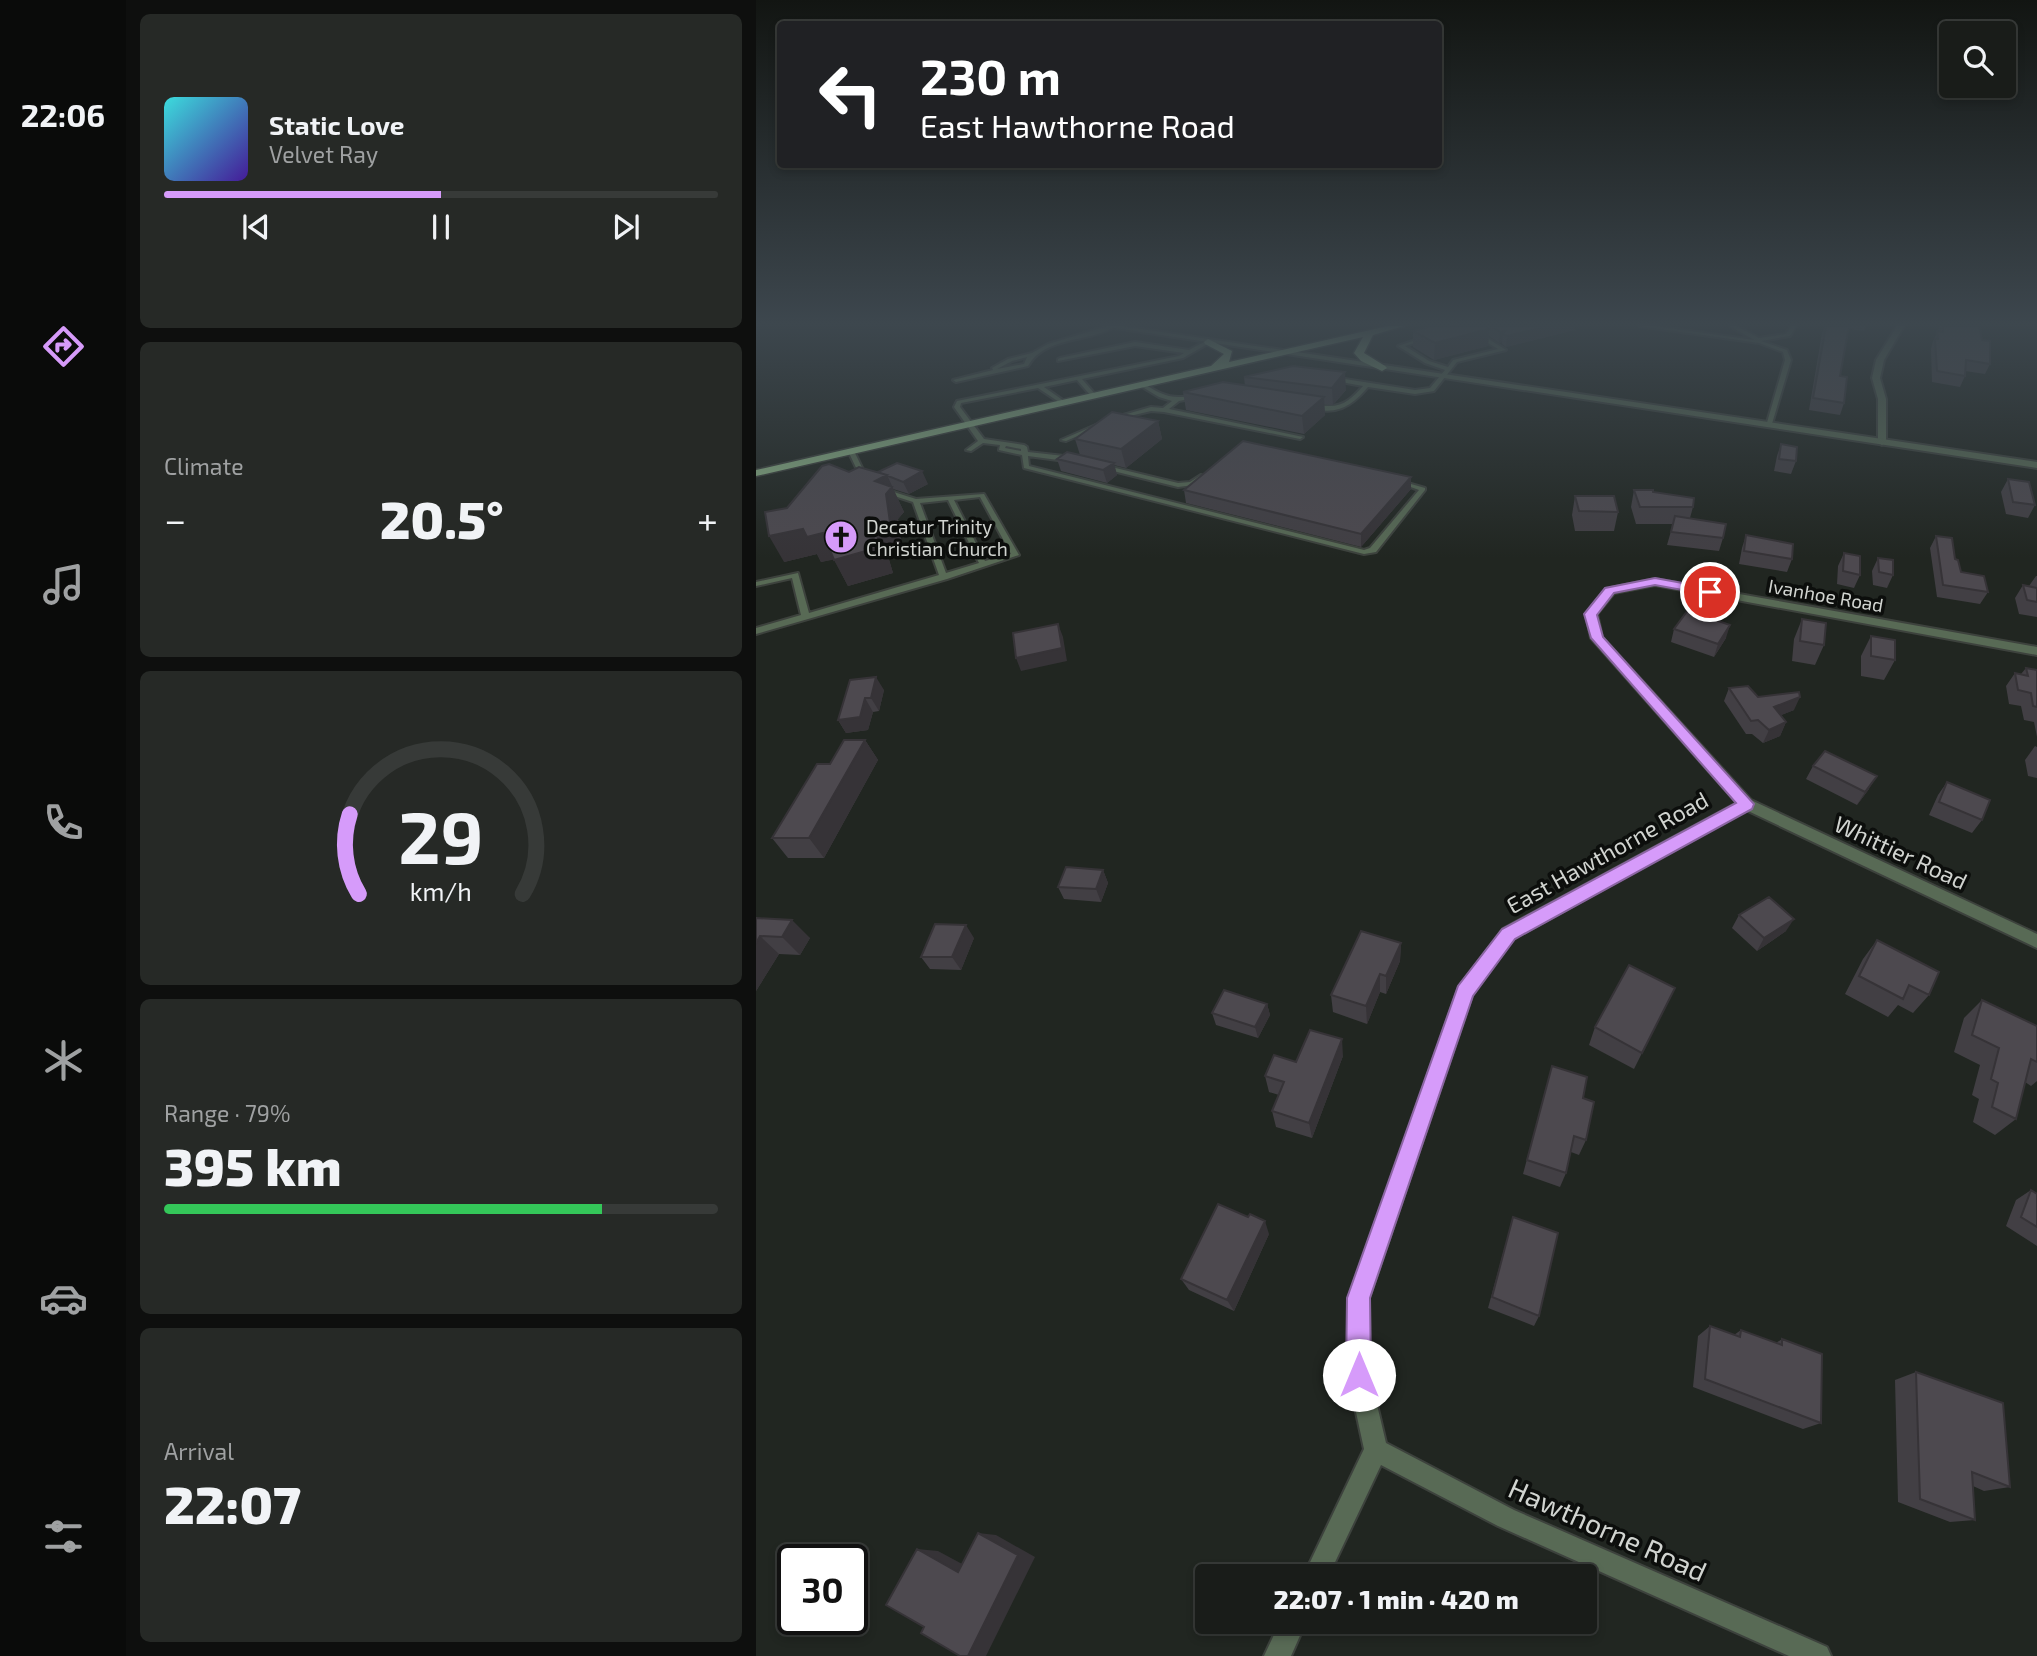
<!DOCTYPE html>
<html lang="en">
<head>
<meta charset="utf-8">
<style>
  body { margin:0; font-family:"Exo 2",sans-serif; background:#262926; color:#f1f3f6; height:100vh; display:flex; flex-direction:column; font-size:26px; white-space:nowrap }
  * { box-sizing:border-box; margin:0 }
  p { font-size:23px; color:#9fa1a2 }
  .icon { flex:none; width:38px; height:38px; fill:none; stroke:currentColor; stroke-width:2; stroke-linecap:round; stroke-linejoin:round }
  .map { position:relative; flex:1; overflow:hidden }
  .details { display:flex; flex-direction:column; gap:14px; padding:14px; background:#0e0f0e; width:630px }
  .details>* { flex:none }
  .banner { position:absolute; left:21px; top:21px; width:665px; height:147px; border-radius:7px; box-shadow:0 4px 10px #0003,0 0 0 2px #373a38; background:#202124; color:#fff; overflow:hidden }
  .buttons { position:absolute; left:1183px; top:21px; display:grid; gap:14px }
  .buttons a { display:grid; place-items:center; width:77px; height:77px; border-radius:7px; background:#191c19; box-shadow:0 4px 10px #0003,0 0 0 2px #373a38; font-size:35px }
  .speed { position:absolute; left:21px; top:1544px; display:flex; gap:14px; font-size:35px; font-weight:700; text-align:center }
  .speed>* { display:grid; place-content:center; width:91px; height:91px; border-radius:50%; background:#191c19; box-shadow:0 4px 10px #0003,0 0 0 2px #373a38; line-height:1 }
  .speed .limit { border:4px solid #111; border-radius:10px; background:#fff; color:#111 }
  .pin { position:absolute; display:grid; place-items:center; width:60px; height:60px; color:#fff; margin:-30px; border:4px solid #fff; border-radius:50%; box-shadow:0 2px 7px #0007 }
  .me { position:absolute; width:77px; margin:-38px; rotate:0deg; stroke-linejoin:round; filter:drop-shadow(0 0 5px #0008) }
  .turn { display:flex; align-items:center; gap:24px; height:147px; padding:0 28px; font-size:32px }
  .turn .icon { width:91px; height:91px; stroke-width:2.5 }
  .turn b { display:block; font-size:49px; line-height:60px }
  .big { font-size:52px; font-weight:800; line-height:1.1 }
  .details .widget { flex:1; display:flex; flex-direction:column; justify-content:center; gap:10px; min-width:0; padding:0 24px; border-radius:10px; background:#262926 }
  .details .dial { align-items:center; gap:0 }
  .dial svg { height:182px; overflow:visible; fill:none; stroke:#373a38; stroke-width:7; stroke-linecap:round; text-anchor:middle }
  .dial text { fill:#f1f3f6; stroke:none }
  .song { display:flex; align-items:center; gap:21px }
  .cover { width:84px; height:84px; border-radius:10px; background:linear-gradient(135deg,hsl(180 70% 55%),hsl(260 70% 35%)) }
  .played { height:7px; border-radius:4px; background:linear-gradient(90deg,#d69bfa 50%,#373a38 50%) }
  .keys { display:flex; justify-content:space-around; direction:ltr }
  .heat { display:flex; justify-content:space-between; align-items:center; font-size:38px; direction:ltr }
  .charge { height:10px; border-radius:5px; background:linear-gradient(90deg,#34c759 79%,#373a38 0) }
  .trip { position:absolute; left:439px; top:1564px; width:402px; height:70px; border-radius:7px; background:#191c19; box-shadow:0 4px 10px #0003,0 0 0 2px #373a38; font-weight:800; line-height:70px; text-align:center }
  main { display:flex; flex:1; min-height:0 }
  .menu { display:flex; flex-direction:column; width:126px; justify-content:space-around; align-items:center; background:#0a0b0a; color:#9fa1a2 }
  .menu .icon { width:49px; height:49px }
  .menu .current { color:#d69bfa }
  .menu b { font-size:32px; color:#f1f3f6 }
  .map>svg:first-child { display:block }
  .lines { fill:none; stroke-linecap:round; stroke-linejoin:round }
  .service-casing { stroke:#3d423d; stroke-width:4 }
  .minor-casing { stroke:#3d423d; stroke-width:4 }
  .tertiary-casing { stroke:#3d423d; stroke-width:4 }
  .primary-casing { stroke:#3d423d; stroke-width:3 }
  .service { fill:#586a55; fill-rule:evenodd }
  .minor { fill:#586a55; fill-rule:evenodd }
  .tertiary { fill:#586a55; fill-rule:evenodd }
  .primary { fill:#8ab084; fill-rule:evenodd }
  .wall { fill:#423f44 }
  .shaded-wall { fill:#363337 }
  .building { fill:#4d494f; stroke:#363337; stroke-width:2 }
  .route { fill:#d69bfa; stroke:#8b65a2; stroke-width:2 }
  .labels { text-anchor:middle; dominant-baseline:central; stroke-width:7; stroke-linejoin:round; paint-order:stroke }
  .far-poi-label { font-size:19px; fill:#d1d4d0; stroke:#0c0e0c; text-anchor:start }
  .far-street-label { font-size:19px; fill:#d1d4d0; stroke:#0c0e0c }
  .street-label { font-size:23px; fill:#d1d4d0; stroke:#0c0e0c }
  .near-street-label { font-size:28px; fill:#d1d4d0; stroke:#0c0e0c }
</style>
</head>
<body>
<main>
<nav class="menu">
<b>22:06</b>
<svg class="icon current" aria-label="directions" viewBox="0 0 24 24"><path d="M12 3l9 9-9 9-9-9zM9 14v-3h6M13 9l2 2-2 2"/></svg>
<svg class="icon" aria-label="music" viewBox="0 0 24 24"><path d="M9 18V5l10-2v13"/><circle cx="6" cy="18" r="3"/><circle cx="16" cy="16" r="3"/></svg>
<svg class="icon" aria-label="phone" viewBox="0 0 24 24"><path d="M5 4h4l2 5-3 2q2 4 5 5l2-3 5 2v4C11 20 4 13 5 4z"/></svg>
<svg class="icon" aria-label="climate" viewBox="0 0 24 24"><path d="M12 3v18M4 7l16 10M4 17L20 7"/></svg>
<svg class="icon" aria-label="car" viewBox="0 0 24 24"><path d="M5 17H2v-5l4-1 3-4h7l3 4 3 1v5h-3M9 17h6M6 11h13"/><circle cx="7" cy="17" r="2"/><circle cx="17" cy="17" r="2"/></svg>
<svg class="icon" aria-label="filters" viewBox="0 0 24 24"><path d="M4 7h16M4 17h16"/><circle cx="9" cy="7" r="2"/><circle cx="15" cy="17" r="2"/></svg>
</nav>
<section class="details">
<div class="widget">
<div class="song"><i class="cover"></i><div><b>Static Love</b><p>Velvet Ray</p></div></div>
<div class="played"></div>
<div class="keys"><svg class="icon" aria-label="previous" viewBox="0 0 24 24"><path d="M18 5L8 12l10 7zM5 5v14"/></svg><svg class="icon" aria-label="pause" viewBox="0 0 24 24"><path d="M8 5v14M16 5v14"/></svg><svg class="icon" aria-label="next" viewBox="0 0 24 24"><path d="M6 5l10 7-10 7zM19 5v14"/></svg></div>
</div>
<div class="widget"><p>Climate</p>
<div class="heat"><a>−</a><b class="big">20.5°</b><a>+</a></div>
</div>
<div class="widget dial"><svg viewBox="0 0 100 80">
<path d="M14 69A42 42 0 1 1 86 69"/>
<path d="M14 69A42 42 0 0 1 10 34" stroke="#d69bfa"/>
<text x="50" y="56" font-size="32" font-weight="700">29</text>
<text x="50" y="72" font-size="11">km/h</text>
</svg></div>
<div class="widget"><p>Range · 79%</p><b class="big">395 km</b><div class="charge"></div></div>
<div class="widget"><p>Arrival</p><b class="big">22:07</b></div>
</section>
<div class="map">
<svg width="1281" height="1656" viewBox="0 0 1281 1656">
  <rect width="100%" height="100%" fill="#212621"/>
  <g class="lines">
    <defs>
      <path id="service" d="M352,326L358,327C331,343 289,336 272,366L200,382L197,380L237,370L236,368L252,359L276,353L292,344ZM271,357L268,364L241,369L256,361Z
        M695,326L715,328L750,350L701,362L678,391L659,394L612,387C596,406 579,417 553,407C559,405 564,406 571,406C588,407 596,398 607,386L574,380L573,379L576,377L659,390L674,388L689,370L669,363L642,346L669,337L674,338L649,346L673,361L692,367L697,360L742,349L711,330Z
        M883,326H898L998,340L974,326H980L1003,338L1030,334L1035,326H1040L1034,336L1005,341L1031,350L1035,360L1015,427L1010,426L1029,360L1027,352L1003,343Z
        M450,341L455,342L427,358L326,379L339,394V396H335L321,380L288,387L308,401L309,402L306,404L282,388L205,403L204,407L228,439L268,445L271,447L272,452L308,456L320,460L317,462L272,456L273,466L608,550L614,548L663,490L641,482V480L669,488V490L620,552L608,554L268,468L266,455L243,450L244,445L227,443L215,451L210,450L222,441L198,407L201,401L423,356L428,353L379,346L302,361V359L304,358L379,342L433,350ZM250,446L265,449V451L249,448Z
        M383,383H387C399,391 410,398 426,397C432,397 437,395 443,397L423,401L413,409L547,437L544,439L408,412L395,411L357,420V418L395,407L407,408L416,401L403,397L383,385Z
        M342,424L347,425L310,441L305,440Z
        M93,450L98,451L112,480L111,481L106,480L92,451Z
        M347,465L422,483L434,482L445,475L448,477L438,485L422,487L345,468L344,467Z
        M128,489L160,499L228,494L263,555L191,579L0,634V628L45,615L36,578L0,586V582L42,573L53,613L183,575L157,502L126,492L125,491ZM224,497L255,554L229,561L198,500ZM192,500L223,563L190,573L164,503Z"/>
      <path id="minor" d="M1141,326H1148L1128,360L1124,378L1130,399V442L1126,445L1122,442V399L1116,378L1120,360Z
        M899,579L1281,647V655L899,585L858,593L841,614L846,637L995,800L1281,934V948L990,810L757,939L716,995L613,1298L614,1375L630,1443L758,1510L1071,1647L1075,1656H1033L742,1526L625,1465L572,1577H547L608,1449L592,1375L593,1298L703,987L747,929L981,803L835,638L830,614L850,589Z
        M524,1622H550L535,1656H508Z"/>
      <path id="tertiary" d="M346,326H365L1281,462V468Z"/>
      <path id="primary" d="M632,326H648L617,335L608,353L629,366L631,368L626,371L605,361L598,353L607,337L0,476V470L455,366L468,354L449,344L448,342L452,339L476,351L473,362Z"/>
    </defs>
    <use href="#service" class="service-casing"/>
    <use href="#minor" class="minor-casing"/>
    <use href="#tertiary" class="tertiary-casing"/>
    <use href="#primary" class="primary-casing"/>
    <use href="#service" class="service"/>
    <use href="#minor" class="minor"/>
    <use href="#tertiary" class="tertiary"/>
    <use href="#primary" class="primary"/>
  </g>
  <path class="wall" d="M676,326H819V330L750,347L746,344V342L743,343L733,336L732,346L678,360L657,347V331Z
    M1069,326H1110L1108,331L1093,329L1084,376L1088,403L1084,415L1053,410L1066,333Z
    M1183,326H1223L1226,340L1234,364L1229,374L1209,371V376L1204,387L1176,382L1175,349L1177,341L1182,331Z
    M488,377L590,390L577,405L568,404L569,415L548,434L430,410L427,392L489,386Z
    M402,421L406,439L370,468L358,465L361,475L351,483L305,471L301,459L324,455L319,439Z
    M1025,444L1040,461L1035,474L1018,471L1021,456Z
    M93,472H122L172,484L153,494L137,489L148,512L142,519L146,548L131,553L137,573L92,586L78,559L65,562L61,554L28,562L31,508Z
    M1252,479L1279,505L1272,518L1250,514L1245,492Z
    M655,489L605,547L430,503L428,490Z
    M878,490L897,492L937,507L934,518L967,538L963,551L911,545L917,524H880L875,507Z
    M819,496L862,512L858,531H819L816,515Z
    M990,535L1036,559L1031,572L983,564L986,548Z
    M1180,536L1199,559L1205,572L1232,592L1224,604L1181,597L1174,548Z
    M1088,553L1104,575L1098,588L1081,584L1082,566Z
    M1122,558L1137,575L1131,588L1117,585L1116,571Z
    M1280,576H1281V617L1263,614L1259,598L1267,585L1273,586Z
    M950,617L970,638L958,657L915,642L918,629Z
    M1046,619L1068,645L1059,665L1036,661L1038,639Z
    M1115,636L1139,660L1128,680L1105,676V656Z
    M1270,668L1281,670V737L1278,722L1268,720L1265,706L1253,704L1250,686L1259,673L1265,674Z
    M94,680L128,690L123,711L117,712L112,730L90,733L82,720Z
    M973,688L1002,697L1038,710L1025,715L1030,722L1024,736L1007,743L996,734H990L968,701Z
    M109,740L122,760L68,858H32L16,838L74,764Z
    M1279,746L1281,747V778L1272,776L1269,760Z
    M1057,766L1113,789L1101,805L1050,779Z
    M1191,782L1226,820L1216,833L1173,815L1182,795Z
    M347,870L352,883L345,902L308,899L302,887Z
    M983,915L1030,931L1001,951L976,928Z
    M0,918L54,938L44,955L23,954L0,991Z
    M218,938L205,970L174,969L165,957Z
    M1121,940L1173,995L1157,1013L1142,1005L1132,1017L1089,994L1107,959Z
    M645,943L644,961L630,994L624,992L611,1024L577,1012L575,995Z
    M1226,1000L1281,1026V1081L1275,1086L1269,1082L1260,1119L1239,1135L1217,1122L1223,1099L1216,1095L1224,1065L1198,1052L1208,1018Z
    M511,1004L514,1015L502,1038L460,1025L456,1013Z
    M910,1005L878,1069L833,1045L839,1027Z
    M587,1056L556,1138L520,1127L516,1111L523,1095L513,1092L509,1076L540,1062Z
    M796,1066L827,1098L830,1140L823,1155L815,1152L810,1173L804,1187L767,1174Z
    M1275,1190L1281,1194V1246L1250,1226L1260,1200Z
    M757,1217L783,1316L778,1326L732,1308Z
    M513,1234L478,1311L433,1290L425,1279Z
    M954,1326L978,1335L985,1330L1020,1343L1026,1339L1065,1423L1047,1429L937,1387L942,1336Z
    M1160,1372L1254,1487L1228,1491L1217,1486L1219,1520L1194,1522L1142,1502L1139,1380Z"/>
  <path class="shaded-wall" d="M793,326H819V330L750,347L751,336Z
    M733,329L732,346L678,360L679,343Z
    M749,331L747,334L746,342L743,343L744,332Z
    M589,372L590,390L577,405L576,388Z
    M568,397L569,415L548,434L546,416Z
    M402,421L406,439L370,468L365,449Z
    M358,463L361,475L351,483L347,470Z
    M166,471L172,484L153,494L147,482Z
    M131,475L148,512L142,519L146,548L131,553L137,573L92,586L78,560L119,527V481Z
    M655,477V489L605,547V534Z
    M47,529L67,533L81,559L65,562L61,554L28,562L13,536Z
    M302,624L307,637L311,661L265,671L260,658Z
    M974,625L970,638L958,657L962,644Z
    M120,677L128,690L123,711L115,698Z
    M1044,697L1038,710L1013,720L1018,707Z
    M109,698L117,712L112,730L90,733L82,720Z
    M1030,722L1024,736L1007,743L1013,730Z
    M109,740L122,760L68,858L53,838Z
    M1121,776L1113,789L1101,805L1109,792Z
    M347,870L352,883L345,902L340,889Z
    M1038,919L1030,931L1001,951L1008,938Z
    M36,920L54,938L44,955L26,937Z
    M210,925L218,938L205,970L196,957Z
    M4,936L23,954L0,991V943Z
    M645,943L644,961L630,994V976Z
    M624,974V992L611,1024L610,1006Z
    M511,1004L514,1015L502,1038L499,1027Z
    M586,1039L587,1056L556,1138L553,1123Z
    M509,1221L513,1234L478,1311L471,1300Z
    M222,1533L240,1535L279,1557L230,1656H212Z
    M161,1549L182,1551L221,1572H202Z"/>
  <path class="building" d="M676,326H728L733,329L679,343L657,331Z
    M735,326H793L751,336L747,334L749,331L744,332Z
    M1070,326H1093L1084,376L1091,377L1088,403L1057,398Z
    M1187,326H1223L1226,340L1234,341V364L1210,360L1209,376L1181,371L1179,339H1182L1181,331L1187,332Z
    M537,366L589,372L576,388L488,377Z
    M467,382L568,397L546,416L427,392Z
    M356,412L402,421L365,449L319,439Z
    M487,441L655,477L605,534L428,490Z
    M1025,444L1041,447L1040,461L1023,459Z
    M311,452L358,463L347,470L301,459Z
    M141,463L166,471L147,482L122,472Z
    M73,464L93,472L103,467L131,475L119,481L136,487L130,494L134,522L119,527L124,547L78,560L67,533L51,537L47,529L13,536L9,512L31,508L66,466Z
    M1252,479L1273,482L1279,505L1257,502Z
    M878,490H897V492L938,498L937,507H884Z
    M819,496H858L862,512L823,511Z
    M919,516L970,524L967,538L915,532Z
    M990,535L1037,544L1036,559L988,551Z
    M1180,536L1196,538L1199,559L1202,560L1205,572L1228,576L1232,592L1187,585Z
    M1088,553L1104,556V575L1087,571Z
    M1122,558L1137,560V575L1123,572Z
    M1267,585L1281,588V602L1271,600Z
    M935,606L952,611L948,616L974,625L962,644L918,629Z
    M1046,619L1070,623L1068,645L1044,641Z
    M302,624L306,648L260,658L257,633Z
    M1115,636L1139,640V660L1115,656Z
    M1270,668L1281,670V707L1277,706L1275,693L1262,690L1259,673L1272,676Z
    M120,677L115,698H109L104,717L82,720L94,680Z
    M992,686L1002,697L1043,692L1044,697L1018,707L1030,722L1013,730L1002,720L995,721L973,688Z
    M88,740H109L53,838H16L61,764H74Z
    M1069,751L1121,776L1109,792L1057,766Z
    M1191,782L1234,800L1226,820L1183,802Z
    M310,867L347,870L340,889L302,887Z
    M1013,897L1038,919L1008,938L983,915Z
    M0,918L36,920L26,937L4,936L0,943Z
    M179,924L210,925L196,957H165Z
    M605,931L645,943L630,976L624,974L610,1006L575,995Z
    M1121,940L1183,972L1173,995L1153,985L1147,999L1103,976Z
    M873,965L919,988L886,1053L839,1027Z
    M468,990L511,1004L499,1027L456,1013Z
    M1226,1000L1281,1026V1062L1275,1059L1260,1119L1236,1107L1242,1083L1235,1079L1243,1048L1216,1035Z
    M554,1030L586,1039L553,1123L516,1111L528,1082L509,1076L518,1055L540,1062Z
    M796,1066L831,1077L827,1098L838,1102L830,1140L818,1136L810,1173L771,1160Z
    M1275,1190L1281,1194V1227L1265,1217Z
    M462,1204L492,1217L494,1214L509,1221L471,1300L425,1279Z
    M757,1217L802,1233L783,1316L736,1297Z
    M954,1326L984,1337L985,1330L1026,1345V1339L1066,1354L1065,1423L949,1379Z
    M1160,1372L1247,1403L1254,1487L1216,1472L1219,1520L1164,1499Z
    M222,1533L262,1555L212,1656H204L165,1633L168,1627L130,1605L161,1549L202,1572Z"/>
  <linearGradient id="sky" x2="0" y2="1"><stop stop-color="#121512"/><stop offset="0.58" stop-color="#3d474e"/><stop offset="1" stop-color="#3d474e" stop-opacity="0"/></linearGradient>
  <rect width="1281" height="558" fill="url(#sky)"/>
  <path class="route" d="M899,578L954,588L960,592L954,595L899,585L858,593L841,615L847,637L998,804L996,809L759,939L717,996L614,1298L615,1375L611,1384L603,1388L594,1384L590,1375L591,1298L702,986L746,929L980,803L835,638L828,614L849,588Z"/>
  <defs>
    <symbol id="church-disc" viewBox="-11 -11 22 22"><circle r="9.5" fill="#d69bfa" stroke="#0c0e0c"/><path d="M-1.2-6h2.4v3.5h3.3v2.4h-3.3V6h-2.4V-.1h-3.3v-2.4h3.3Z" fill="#111"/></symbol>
  </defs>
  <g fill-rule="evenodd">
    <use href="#church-disc" x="66" y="518" width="38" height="38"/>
  </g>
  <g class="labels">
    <g class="far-poi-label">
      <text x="110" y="526">Decatur Trinity<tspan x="110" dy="22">Christian Church</tspan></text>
    </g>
    <g class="far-street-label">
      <text transform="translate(1070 595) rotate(10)">Ivanhoe Road</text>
    </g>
    <g class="street-label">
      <text transform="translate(851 852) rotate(-29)">East Hawthorne Road</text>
      <text transform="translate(1145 852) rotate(25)">Whittier Road</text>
    </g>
    <g class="near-street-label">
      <text transform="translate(852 1529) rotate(24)">Hawthorne Road</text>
    </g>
  </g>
</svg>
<div class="buttons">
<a><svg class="icon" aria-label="search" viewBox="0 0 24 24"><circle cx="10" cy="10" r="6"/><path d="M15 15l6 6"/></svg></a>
</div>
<div class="speed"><div class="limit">30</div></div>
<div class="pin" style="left:954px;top:592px;background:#d93025"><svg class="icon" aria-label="arrive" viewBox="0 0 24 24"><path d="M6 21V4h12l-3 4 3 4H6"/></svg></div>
<svg class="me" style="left:603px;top:1375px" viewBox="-20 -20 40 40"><circle r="19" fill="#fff"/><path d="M0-13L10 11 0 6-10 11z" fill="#d69bfa"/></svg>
<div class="trip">22:07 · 1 min · 420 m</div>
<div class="banner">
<div class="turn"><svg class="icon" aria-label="left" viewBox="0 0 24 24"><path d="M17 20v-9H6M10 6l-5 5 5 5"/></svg><div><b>230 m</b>East Hawthorne Road</div></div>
</div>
</div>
</main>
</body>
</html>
